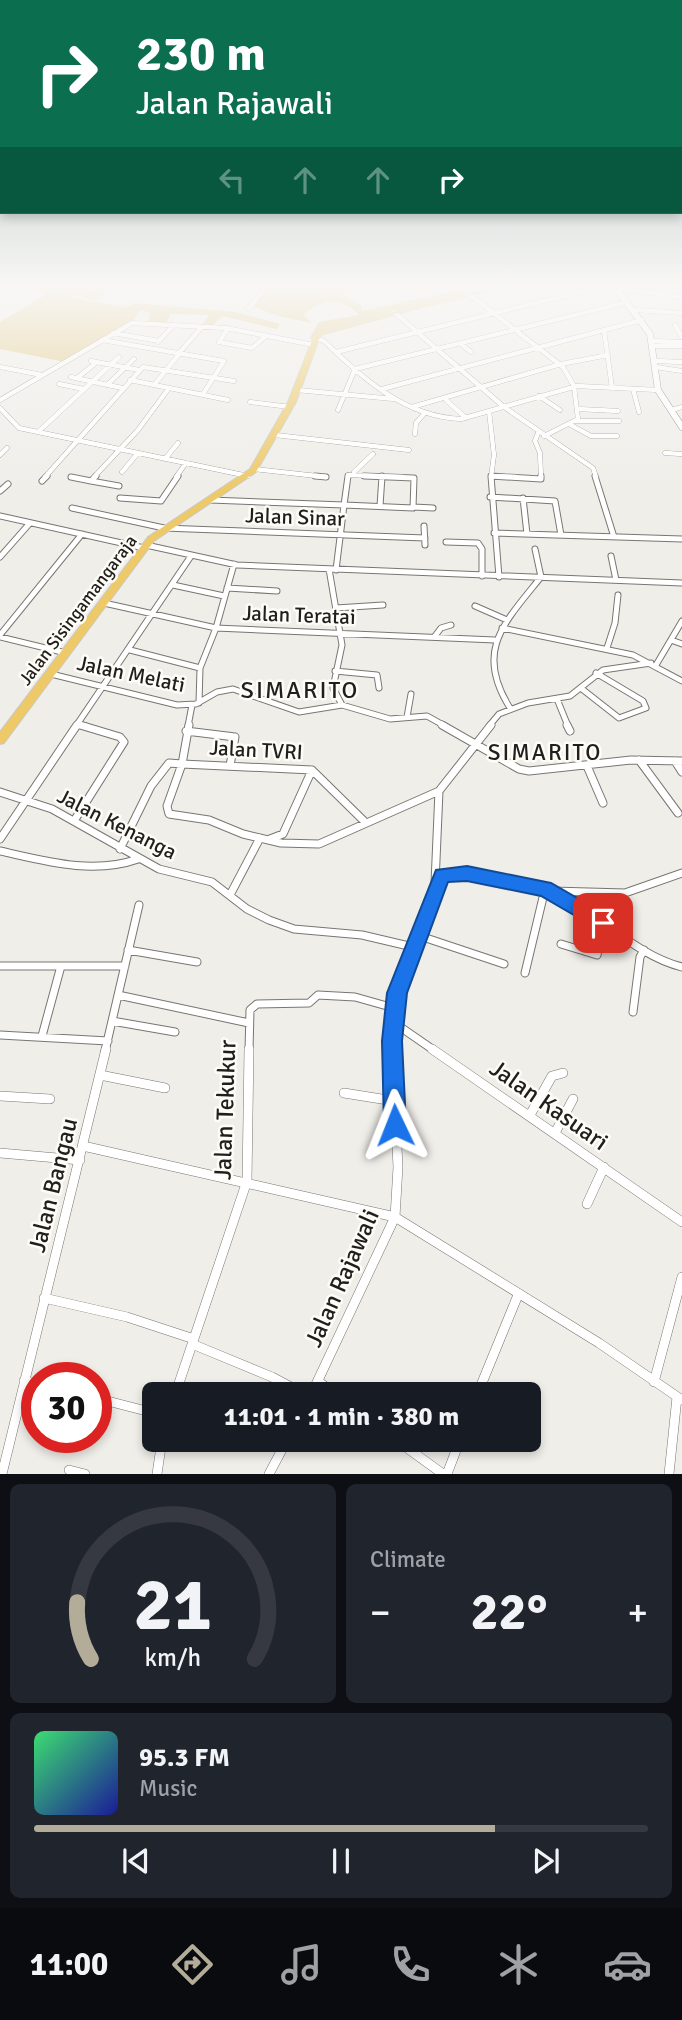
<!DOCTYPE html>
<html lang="en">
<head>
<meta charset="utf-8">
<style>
  body { margin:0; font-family:Signika,sans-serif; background:#20242c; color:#f1f3f6; height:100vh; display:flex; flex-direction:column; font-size:26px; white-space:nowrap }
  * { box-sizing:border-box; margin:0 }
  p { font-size:23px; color:#9ea1a6 }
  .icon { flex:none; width:38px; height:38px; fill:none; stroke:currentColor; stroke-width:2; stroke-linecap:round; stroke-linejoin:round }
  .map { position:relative; height:1474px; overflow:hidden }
  .side { display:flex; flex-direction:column; gap:10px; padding:10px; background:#0d0f14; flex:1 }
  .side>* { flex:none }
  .top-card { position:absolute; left:0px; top:0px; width:682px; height:214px; box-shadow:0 4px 10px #0003; background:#0b6e4f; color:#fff; overflow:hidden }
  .speed { position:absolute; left:21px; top:1362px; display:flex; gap:14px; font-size:35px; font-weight:700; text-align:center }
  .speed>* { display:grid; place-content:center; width:91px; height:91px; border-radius:50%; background:#171b24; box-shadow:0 4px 10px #0003; line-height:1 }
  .speed .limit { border:10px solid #d22; background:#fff; color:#111 }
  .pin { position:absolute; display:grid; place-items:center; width:60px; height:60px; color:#fff; margin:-30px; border-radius:14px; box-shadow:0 4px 10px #0006 }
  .me { position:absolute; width:77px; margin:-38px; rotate:358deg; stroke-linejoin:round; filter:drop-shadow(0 0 5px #0008) }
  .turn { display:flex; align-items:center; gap:24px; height:147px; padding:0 21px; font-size:32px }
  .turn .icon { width:91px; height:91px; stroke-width:2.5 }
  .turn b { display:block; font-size:49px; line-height:60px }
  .lanes { display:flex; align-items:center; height:66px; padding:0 21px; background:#0003; justify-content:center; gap:35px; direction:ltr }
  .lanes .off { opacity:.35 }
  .big { font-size:52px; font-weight:700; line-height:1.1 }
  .side .widget { flex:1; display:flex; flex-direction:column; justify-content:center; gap:10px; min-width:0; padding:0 24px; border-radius:10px; background:#20242c }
  .side .dial { align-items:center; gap:0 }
  .dial svg { height:182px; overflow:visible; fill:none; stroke:#363941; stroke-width:7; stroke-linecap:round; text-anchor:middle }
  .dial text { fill:#f1f3f6; stroke:none }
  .song { display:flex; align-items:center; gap:21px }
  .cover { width:84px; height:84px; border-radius:10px; background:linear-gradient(135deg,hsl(140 70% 55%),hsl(240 70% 35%)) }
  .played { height:7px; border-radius:4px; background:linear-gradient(90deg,#b3ac98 75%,#363941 75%) }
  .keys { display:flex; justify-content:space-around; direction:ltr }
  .heat { display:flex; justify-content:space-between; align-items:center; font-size:38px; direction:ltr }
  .side .tiles { flex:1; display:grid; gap:10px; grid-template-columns:1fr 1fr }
  .widget:last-child { grid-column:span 2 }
  .trip { position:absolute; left:142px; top:1382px; width:399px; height:70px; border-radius:10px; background:#171b24; box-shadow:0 4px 10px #0003; font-weight:700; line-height:70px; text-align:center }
  .tabs { display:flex; height:112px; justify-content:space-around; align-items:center; background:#090b0e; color:#9ea1a6 }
  .tabs .icon { width:49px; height:49px }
  .tabs .on { color:#b3ac98 }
  .tabs b { font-size:32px; color:#f1f3f6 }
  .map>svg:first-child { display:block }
  .green { fill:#e2c781 }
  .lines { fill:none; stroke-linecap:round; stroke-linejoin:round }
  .street-far3-casing { stroke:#787671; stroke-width:5 }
  .street-far2-casing { stroke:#787671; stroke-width:7 }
  .street-far1-casing { stroke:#787671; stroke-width:9 }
  .street-casing { stroke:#787671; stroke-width:10 }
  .secondary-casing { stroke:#787671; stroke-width:7 }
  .highway-casing { stroke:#c9c9c9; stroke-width:2 }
  .street-far3 { stroke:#fff; stroke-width:4.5 }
  .street-far2 { stroke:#fff; stroke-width:5 }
  .street-far1 { stroke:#fff; stroke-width:7 }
  .street { stroke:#fff; stroke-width:9 }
  .secondary { stroke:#fff; stroke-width:6 }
  .highway { fill:#edc967; fill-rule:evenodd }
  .route { fill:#1a73e8; stroke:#114b97; stroke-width:2 }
  .labels { text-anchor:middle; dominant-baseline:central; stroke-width:5; stroke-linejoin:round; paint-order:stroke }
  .far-street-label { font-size:18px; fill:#201f1d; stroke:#fefcf6 }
  .street-label { font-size:21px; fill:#201f1d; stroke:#fefcf6 }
  .neighbourhood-label { font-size:23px; letter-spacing:2px; fill:#201f1d; stroke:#fefcf6 }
  .quarter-label { font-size:24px; letter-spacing:2px; fill:#201f1d; stroke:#fefcf6 }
  .near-street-label { font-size:24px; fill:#201f1d; stroke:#fefcf6 }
</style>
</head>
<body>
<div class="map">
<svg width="682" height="1474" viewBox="0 0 682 1474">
  <rect width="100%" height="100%" fill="#f0eee9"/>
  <path class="green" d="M31,286H88L91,287L85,290L106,292L93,301L77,294L70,298L127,307L135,303L236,312L280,324L277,329L222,316L213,325L203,324L209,315L171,314L166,323L149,321L150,313L140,310L132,323L65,362L0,349V322L46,295Z
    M267,286H375L341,292L361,305L362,311L456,291L475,294L309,339L319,322L359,315C341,297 321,298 304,315L312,323L278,316L254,307Z"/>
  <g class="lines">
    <defs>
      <path id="street-far3" d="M616,288L682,297
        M469,294L563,367L574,386L578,419L544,436
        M248,309L267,286
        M635,310L682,313
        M394,312L504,407L593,468L596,477
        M675,325L682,337
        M228,328L219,342L252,348L265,337
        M604,330L612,388
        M113,333L159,341
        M316,338L324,341C362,378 405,417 461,419L577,386L658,390
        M102,340L224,361L203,394
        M651,341L682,342
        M158,342L173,326
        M461,344L471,352
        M652,346H682
        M336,352L605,286
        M179,353L201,328
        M91,361L139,370
        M655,361L682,362
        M0,367L42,375
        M656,367L682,371
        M71,377L122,388
        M77,378L97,362
        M130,380L228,400
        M59,384L84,389
        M107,385L134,359
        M154,385L180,353
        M382,389L642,320
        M633,389L639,412
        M297,390L394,399
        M539,396L560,410
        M0,400L132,323L226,328L314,345
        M446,400L466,418
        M250,402L290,407
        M412,407L561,364L608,355
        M0,408L19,428L248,476
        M578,409L618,411
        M338,410L355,369L628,302
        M672,410L682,407
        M489,411L494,455L491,477
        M575,421H619
        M569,424L591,436H617
        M38,432L119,357
        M538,433L535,441L540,453L541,477
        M415,434L416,423L424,414
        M275,435L409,450
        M665,453L682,454
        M0,455L7,448
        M165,459L178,443
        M254,469L326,477
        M122,472L138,453
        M354,472L373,454
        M491,476L516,477
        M45,477L143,367L234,381
        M94,477L138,430L169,388
        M176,477L186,463
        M348,477V475L403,477"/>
      <path id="street-far2" d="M96,476L91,481L119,486
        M315,476L326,477
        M491,476L499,577
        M491,476L541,479V476
        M595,476L614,537
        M71,477L91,481
        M42,481L47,476
        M0,491L8,484
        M490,497L555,501L561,535
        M120,498L161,501L178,476
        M523,498L527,534
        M210,500L344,505
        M344,505L413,508L414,478L364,476
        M344,505L348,476
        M380,506L382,476
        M414,507L433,508
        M72,508L164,528L425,538
        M0,516L144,548
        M424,526L425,545
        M494,533L682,539
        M446,542L478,543L482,549V576
        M146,545L237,565L682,583
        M611,556L616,580
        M0,557L30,523
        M329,569L342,645L333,688L342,705
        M336,570L344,505
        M173,585L224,596
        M227,588L277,591
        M104,603L216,628L495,640
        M475,606L507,620
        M336,608L383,605
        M502,628L633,655L682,681
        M0,635L82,534
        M435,636L441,628L451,625
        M0,637L66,653
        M671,640L682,644
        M607,648L615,623L618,595
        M130,650L200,668
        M656,665L682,621
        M335,671L377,675L379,688
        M51,674L177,705L196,704L217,692L233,689L299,712L342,705L390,719L427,716L445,726
        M582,689L619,718L646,708L643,701L596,673
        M557,699L568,726
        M199,703L200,668L216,628L234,564
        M510,708C474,651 504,623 541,577L535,549
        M407,717L411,694
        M78,724L86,726
        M76,726L191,556
        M188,726L192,705
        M489,726L499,714L528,703L570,696L603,670L651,663"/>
      <path id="street-far1" d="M189,725L182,764L312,770L366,823
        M442,725L519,769L529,771L631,760L682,761
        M567,725L570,731
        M186,731L235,737L230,766
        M639,760L678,813
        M675,761L682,772
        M587,766L603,803
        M0,792L52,809L159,869L212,882L247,909L269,920L294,929L362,935L413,947
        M74,821L124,742L120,737L80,725
        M0,839L77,725
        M270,839L283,834L312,770
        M120,849L151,786L169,763L182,764L167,806L169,814L209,820L243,834L281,843L319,844L439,791L491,725
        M0,851C45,861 93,875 138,859
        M435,883L439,791
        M552,891L625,893L682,873
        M230,895L260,838
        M417,935L504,964
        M561,944L597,955L603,923
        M128,950L197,962
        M0,966H125
        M525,973L545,889
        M118,995L249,1023
        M633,1012L640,957L644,950
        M112,1021L175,1032
        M393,1022L435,1051
        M0,1035L108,1041
        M42,1036L61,966
        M105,1051L139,905
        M249,1051L250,1010L257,1004L309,1003L318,995L355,997L394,1008
        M392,1051C390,990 419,930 442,875C476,876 522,877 553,892C598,912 634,955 682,967"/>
      <path id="street" d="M432,1049L682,1222
        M100,1075L165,1088
        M344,1093L394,1101
        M0,1096L50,1099
        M530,1115L552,1076L563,1073
        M555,1133L573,1099
        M83,1146L395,1217L599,1343L682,1400
        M0,1153L80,1160
        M587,1204L604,1167
        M44,1298L127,1317L194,1339
        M192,1344L272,1377L306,1395
        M24,1381L37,1384
        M318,1381L336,1395
        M654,1382L682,1277
        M175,1395L247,1181L249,1049
        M311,1395L395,1217L398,1167L392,1049
        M477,1395L518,1295
        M96,1398L154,1413
        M396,1440L443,1474
        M69,1470L85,1474
        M2,1474L106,1049
        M157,1474L162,1440
        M269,1474L287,1440
        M447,1474L460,1440
        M669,1474L677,1397"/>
      <path id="secondary" d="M614,286L650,334L658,390L682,427"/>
      <path id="highway" d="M500,286H510L325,331L319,339L296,402L256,472L154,541L4,743L0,744V732L148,537L250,469L288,402L313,338L321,329Z"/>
    </defs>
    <use href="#street-far3" class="street-far3-casing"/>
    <use href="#street-far2" class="street-far2-casing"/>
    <use href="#street-far1" class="street-far1-casing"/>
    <use href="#street" class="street-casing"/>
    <use href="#secondary" class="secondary-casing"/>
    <use href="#highway" class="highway-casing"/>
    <use href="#street-far3" class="street-far3"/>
    <use href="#street-far2" class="street-far2"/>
    <use href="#street-far1" class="street-far1"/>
    <use href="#street" class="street"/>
    <use href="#secondary" class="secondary"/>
    <use href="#highway" class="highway"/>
  </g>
  <linearGradient id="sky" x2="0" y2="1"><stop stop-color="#9db2ae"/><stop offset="0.58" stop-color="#f8f7f5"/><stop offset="1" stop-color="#f8f7f5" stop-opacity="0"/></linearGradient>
  <rect width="682" height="492" fill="url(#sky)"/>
  <path class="route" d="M467,866L551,883L610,917L612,923L610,929L603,932L541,896L467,881L448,882L407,993L402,1041L406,1125L402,1133L395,1136L387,1133L384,1125L382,1041L387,993L436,870Z"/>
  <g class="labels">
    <g class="far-street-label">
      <text transform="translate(78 610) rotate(-53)">Jalan Sisingamangaraja</text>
    </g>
    <g class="street-label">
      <text transform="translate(295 517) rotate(2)">Jalan Sinar</text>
      <text transform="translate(299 615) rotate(2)">Jalan Teratai</text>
      <text transform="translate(131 674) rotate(12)">Jalan Melati</text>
      <text transform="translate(256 750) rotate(3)">Jalan TVRI</text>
      <text transform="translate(117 824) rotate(27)">Jalan Kenanga</text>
    </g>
    <g class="neighbourhood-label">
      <text x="545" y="752">SIMARITO</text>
    </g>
    <g class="quarter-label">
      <text x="300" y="690">SIMARITO</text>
    </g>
    <g class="near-street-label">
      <text transform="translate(549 1105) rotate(35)">Jalan Kasuari</text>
      <text transform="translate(225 1110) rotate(-88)">Jalan Tekukur</text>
      <text transform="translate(53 1185) rotate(-76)">Jalan Bangau</text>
      <text transform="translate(342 1278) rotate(-66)">Jalan Rajawali</text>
    </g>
  </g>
</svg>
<div class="speed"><div class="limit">30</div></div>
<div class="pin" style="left:603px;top:923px;background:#d93025"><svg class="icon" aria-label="arrive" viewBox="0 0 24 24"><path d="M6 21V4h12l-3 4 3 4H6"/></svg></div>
<svg class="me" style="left:395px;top:1125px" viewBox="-20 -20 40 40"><path d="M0-17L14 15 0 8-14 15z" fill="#1a73e8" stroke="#fff" stroke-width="4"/></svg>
<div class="trip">11:01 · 1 min · 380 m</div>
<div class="top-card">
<div class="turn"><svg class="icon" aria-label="right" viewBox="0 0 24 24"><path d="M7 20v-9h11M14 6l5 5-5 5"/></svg><div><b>230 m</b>Jalan Rajawali</div></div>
<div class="lanes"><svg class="icon off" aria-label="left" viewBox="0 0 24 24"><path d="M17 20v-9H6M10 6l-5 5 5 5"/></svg><svg class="icon off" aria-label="ahead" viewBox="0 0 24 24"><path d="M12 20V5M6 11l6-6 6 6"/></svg><svg class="icon off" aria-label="ahead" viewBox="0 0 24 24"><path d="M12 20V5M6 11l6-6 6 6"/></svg><svg class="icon" aria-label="right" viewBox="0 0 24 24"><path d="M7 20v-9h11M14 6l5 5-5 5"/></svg></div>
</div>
</div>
<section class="side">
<div class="tiles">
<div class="widget dial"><svg viewBox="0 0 100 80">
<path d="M14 69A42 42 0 1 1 86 69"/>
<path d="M14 69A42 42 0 0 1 8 44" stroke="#b3ac98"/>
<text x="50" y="56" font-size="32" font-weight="700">21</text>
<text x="50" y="72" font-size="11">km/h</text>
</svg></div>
<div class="widget"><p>Climate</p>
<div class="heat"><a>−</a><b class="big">22°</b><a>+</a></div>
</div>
<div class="widget">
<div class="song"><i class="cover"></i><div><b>95.3 FM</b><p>Music</p></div></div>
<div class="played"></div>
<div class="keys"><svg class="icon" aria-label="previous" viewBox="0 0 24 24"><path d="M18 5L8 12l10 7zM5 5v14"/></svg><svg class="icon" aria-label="pause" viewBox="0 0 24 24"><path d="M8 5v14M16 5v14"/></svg><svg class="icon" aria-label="next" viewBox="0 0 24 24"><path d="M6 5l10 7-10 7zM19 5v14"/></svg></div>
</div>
</div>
</section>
<nav class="tabs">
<b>11:00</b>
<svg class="icon on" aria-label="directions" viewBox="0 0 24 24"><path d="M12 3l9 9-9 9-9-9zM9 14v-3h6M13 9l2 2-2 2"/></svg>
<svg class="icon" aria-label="music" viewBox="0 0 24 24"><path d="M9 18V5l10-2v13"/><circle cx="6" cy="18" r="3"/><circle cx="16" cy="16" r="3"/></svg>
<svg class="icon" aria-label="phone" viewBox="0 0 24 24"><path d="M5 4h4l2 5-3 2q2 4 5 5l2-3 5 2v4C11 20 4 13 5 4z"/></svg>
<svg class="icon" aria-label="climate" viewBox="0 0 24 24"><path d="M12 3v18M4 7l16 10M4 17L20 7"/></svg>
<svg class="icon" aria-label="car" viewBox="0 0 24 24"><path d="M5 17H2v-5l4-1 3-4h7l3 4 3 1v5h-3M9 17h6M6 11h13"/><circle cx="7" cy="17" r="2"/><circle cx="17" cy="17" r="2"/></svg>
</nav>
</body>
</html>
